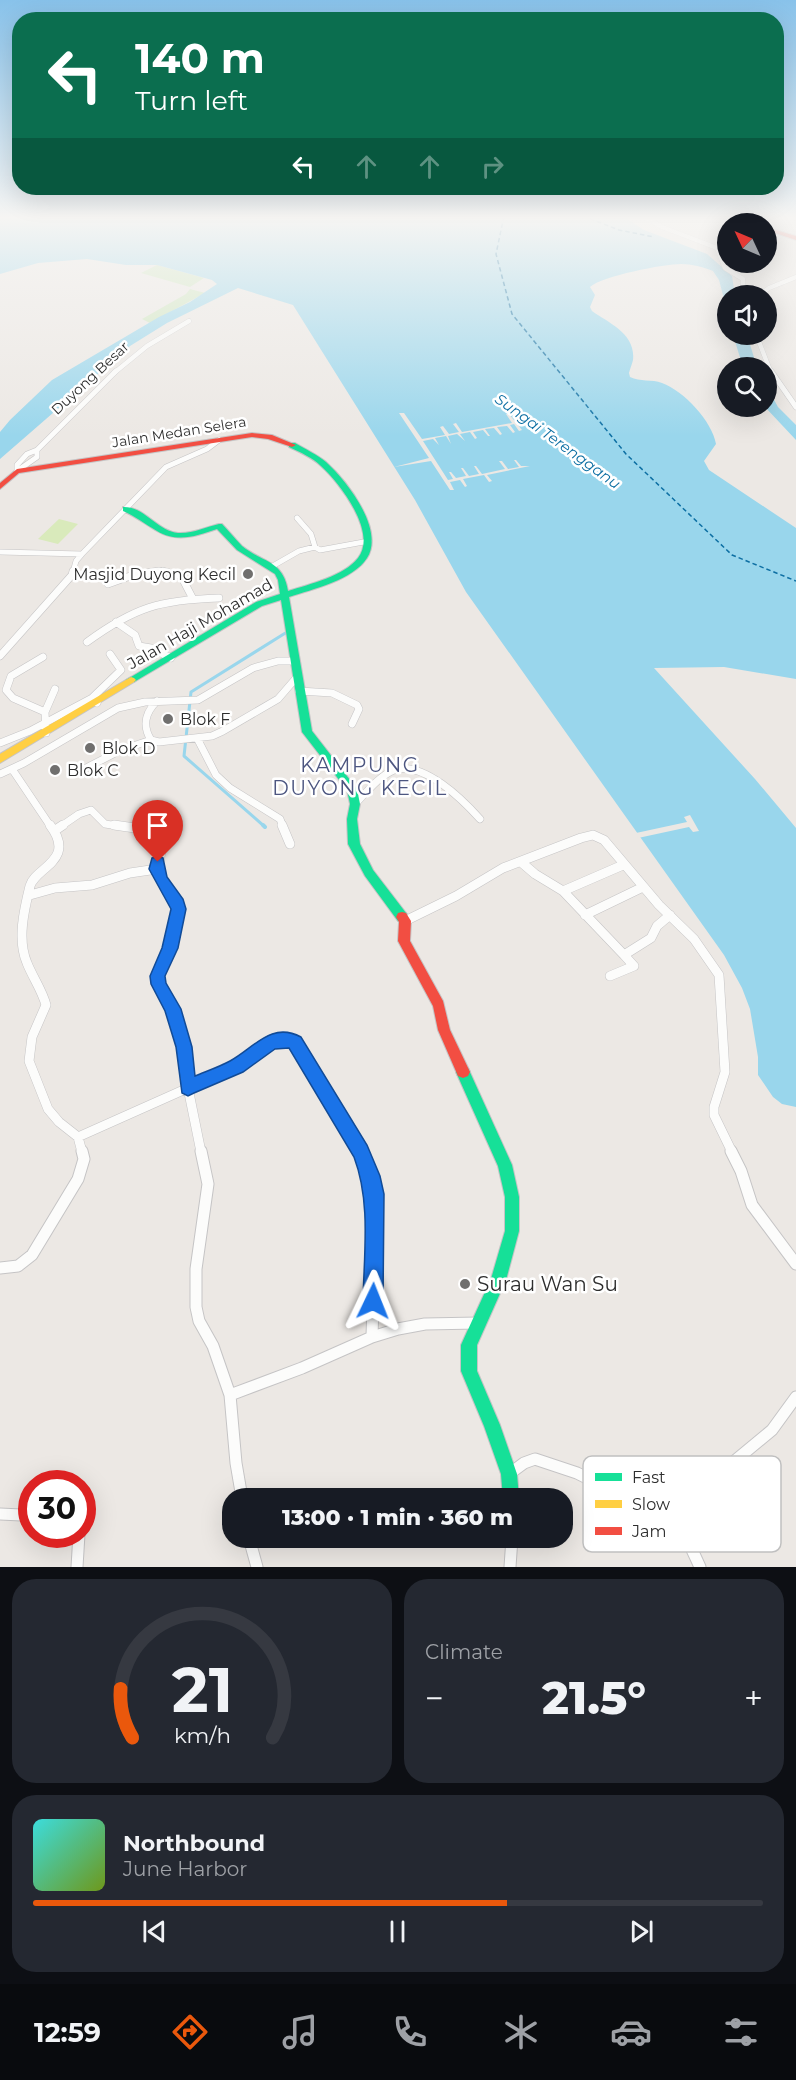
<!DOCTYPE html>
<html lang="en">
<head>
<meta charset="utf-8">
<style>
  body { margin:0; font-family:Montserrat,sans-serif; background:#242831; color:#f1f3f6; height:100vh; display:flex; flex-direction:column; font-size:22px; white-space:nowrap }
  * { box-sizing:border-box; margin:0 }
  p { font-size:20px; color:#9ea1a6 }
  .icon { flex:none; width:33px; height:33px; fill:none; stroke:currentColor; stroke-width:2; stroke-linecap:round; stroke-linejoin:round }
  .map { position:relative; height:1567px; overflow:hidden }
  .sheet { display:flex; flex-direction:column; gap:12px; padding:12px; background:#0d0f14; flex:1 }
  .sheet>* { flex:none }
  .banner { position:absolute; left:12px; top:12px; width:772px; height:183px; border-radius:24px; box-shadow:0 6px 24px #0002; background:#0b6e4f; color:#fff; overflow:hidden }
  .needle { width:39px; rotate:314deg }
  .buttons { position:absolute; left:717px; top:213px; display:grid; gap:12px }
  .buttons a { display:grid; place-items:center; width:60px; height:60px; border-radius:50%; background:#171b24; box-shadow:0 6px 24px #0002; font-size:30px }
  .speed { position:absolute; left:18px; top:1470px; display:flex; gap:12px; font-size:30px; font-weight:700; text-align:center }
  .speed>* { display:grid; place-content:center; width:78px; height:78px; border-radius:50%; background:#171b24; box-shadow:0 6px 24px #0002; line-height:1 }
  .speed .limit { border:9px solid #d22; background:#fff; color:#111 }
  .pin { position:absolute; display:grid; place-items:center; width:51px; height:51px; color:#fff; margin:-62px -26px; border-radius:50% 50% 50% 0; rotate:-45deg; box-shadow:0 0 6px #0007 }
  .pin .icon { rotate:45deg }
  .me { position:absolute; width:66px; margin:-33px; rotate:2deg; stroke-linejoin:round; filter:drop-shadow(0 0 4px #0008) }
  .turn { display:flex; align-items:center; gap:21px; height:126px; padding:0 24px; font-size:27px }
  .turn .icon { width:78px; height:78px; stroke-width:2.5 }
  .turn b { display:block; font-size:42px; line-height:51px }
  .lanes { display:flex; align-items:center; height:57px; padding:0 24px; background:#0003; justify-content:center; gap:30px; direction:ltr }
  .lanes .off { opacity:.35 }
  .big { font-size:45px; font-weight:800; line-height:1.1 }
  .sheet .widget { flex:1; display:flex; flex-direction:column; justify-content:center; gap:9px; min-width:0; padding:0 21px; border-radius:24px; background:#242831 }
  .sheet .dial { align-items:center; gap:0 }
  .dial svg { height:156px; overflow:visible; fill:none; stroke:#363941; stroke-width:7; stroke-linecap:round; text-anchor:middle }
  .dial text { fill:#f1f3f6; stroke:none }
  .song { display:flex; align-items:center; gap:18px }
  .cover { width:72px; height:72px; border-radius:9px; background:linear-gradient(135deg,hsl(180 70% 55%),hsl(80 70% 35%)) }
  .played { height:6px; border-radius:3px; background:linear-gradient(90deg,#ea580c 65%,#363941 65%) }
  .keys { display:flex; justify-content:space-around; direction:ltr }
  .heat { display:flex; justify-content:space-between; align-items:center; font-size:33px; direction:ltr }
  .sheet .tiles { flex:1; display:grid; gap:12px; grid-template-columns:1fr 1fr }
  .widget:last-child { grid-column:span 2 }
  .trip { position:absolute; left:222px; top:1488px; width:351px; height:60px; border-radius:24px; background:#171b24; box-shadow:0 6px 24px #0002; font-weight:800; line-height:60px; text-align:center }
  .tabs { display:flex; height:96px; justify-content:space-around; align-items:center; background:#090b0e; color:#9ea1a6 }
  .tabs .icon { width:42px; height:42px }
  .tabs .active { color:#ea580c }
  .tabs b { font-size:27px; color:#f1f3f6 }
  .map>svg:first-child { display:block }
  .green { fill:#cee6be }
  .pitch { fill:#d9eabb }
  .water { fill:#99d6ec }
  .pier { fill:#ece8e4 }
  .lines { fill:none; stroke-linecap:round; stroke-linejoin:round }
  .stream-far1 { stroke:#99d6ec; stroke-width:3 }
  .stream { stroke:#99d6ec; stroke-width:4 }
  .ferry { stroke:#0d6fa3; stroke-width:1.5; stroke-dasharray:4.5 3; stroke-linecap:butt }
  .street-far4-casing { stroke:#c5c4c5; stroke-width:5 }
  .street-far3-casing { stroke:#c5c4c5; stroke-width:6 }
  .street-far2-casing { stroke:#c5c4c5; stroke-width:8 }
  .street-far1-casing { stroke:#c5c4c5; stroke-width:10 }
  .street-casing { stroke:#c5c4c5; stroke-width:13 }
  .fast-casing { stroke:#c5c4c5; stroke-width:2 }
  .slow-casing { stroke:#c5c4c5; stroke-width:2 }
  .jam-casing { stroke:#c5c4c5; stroke-width:2 }
  .street-far4 { stroke:#fcfcfb; stroke-width:4.5 }
  .street-far3 { stroke:#fcfcfb; stroke-width:5 }
  .street-far2 { stroke:#fcfcfb; stroke-width:7 }
  .street-far1 { stroke:#fcfcfb; stroke-width:9 }
  .street { stroke:#fcfcfb; stroke-width:11 }
  .fast { fill:#16e098; fill-rule:evenodd }
  .slow { fill:#ffcf43; fill-rule:evenodd }
  .jam { fill:#f24e42; fill-rule:evenodd }
  .route { fill:#1a73e8; stroke:#114b97; stroke-width:1.5 }
  .poi-dot { fill:#706f6e; stroke:#fff; stroke-width:2 }
  .labels { text-anchor:middle; dominant-baseline:central; stroke-width:5; stroke-linejoin:round; paint-order:stroke }
  .far-street-label { font-size:14px; fill:#2e2e2e; stroke:#fff }
  .far-water-label { font-size:15px; font-style:italic; fill:#0d6fa3; stroke:#fff }
  .poi-label { font-size:16px; fill:#2e2e2e; stroke:#fff; text-anchor:start }
  .street-label { font-size:16px; fill:#2e2e2e; stroke:#fff }
  .quarter-label { font-size:20px; letter-spacing:1.5px; fill:#4d5680; stroke:#fff }
  .near-poi-label { font-size:20px; fill:#2e2e2e; stroke:#fff; text-anchor:start }
  .key { fill:#fff; stroke:#c0c0c0; stroke-width:1.5 }
  .key-label { font-size:16px; fill:#2e2e2e }
</style>
</head>
<body>
<div class="map">
<svg width="796" height="1567" viewBox="0 0 796 1567">
  <rect width="100%" height="100%" fill="#ece8e4"/>
  <path class="green" d="M157,265L204,278L190,287L141,273Z
    M190,289L205,293L150,323L142,319L186,294Z"/>
  <path class="pitch" d="M59,519L78,524L58,544L38,539Z"/>
  <path class="water" d="M0,216H623L644,230L707,254L732,276L735,295L728,296L727,310L719,280L713,271C703,267 692,264 681,264C664,264 602,276 590,287L595,295L590,307L592,311C609,323 636,334 633,360C632,364 630,369 629,373L630,377C640,382 652,379 662,383C684,391 712,421 716,444L704,461L709,470L796,528V679L724,667L654,668L755,779L796,828V1107L782,1104L773,1097L758,1075V1057L750,1009L742,988L724,955L466,592L415,500L293,305L238,288L167,323L130,346L0,459V432L10,420L52,380L159,317L190,302L217,284L212,280L157,265H126L87,259L38,263L0,274Z
    M733,335H747L757,367H743Z
    M767,387L778,407L796,425V440L765,407Z"/>
  <path class="pier" d="M399,413H404L422,439L445,435L440,427L443,426L449,434L459,432L453,424L456,423L462,432L512,423L506,414H509L522,430L519,431L514,424L510,425L515,432L513,433L507,426L497,427L502,434L500,435L494,428L485,429L490,436H488L483,430L473,432L477,438L475,439L470,432L460,434L465,441L457,434L448,436L451,444L446,436L435,438L439,445L433,439L423,441L448,480L453,479L449,472H451L456,478L466,476L461,468H463L469,476L479,474L474,466H476L482,474L505,469L499,461H502L508,469L519,467L514,460H516L521,466H530L487,475L492,481L489,482L484,475L463,479L467,486L465,487L460,480L450,482L454,490H450L431,461L394,467L429,458Z
    M690,815L699,831L693,832L689,827L638,838L636,833L687,822L684,817Z"/>
  <g class="lines">
    <path class="stream-far1" d="M265,827L184,756L191,692L287,632"/>
    <path class="stream" d="M263,825L265,827"/>
    <path class="ferry" d="M504,216L496,254L512,314L626,454L732,555L796,581
      M583,216L619,230L654,237"/>
    <defs>
      <path id="street-far4" d="M643,216L662,227L717,248L725,268L743,279V296
        M758,296L769,288L796,277
        M756,334L771,373
        M114,373L147,346L189,321"/>
      <path id="street-far3" d="M771,371L796,407
        M17,471V465L27,454L37,450L116,371
        M17,471L37,457V450
        M297,518L311,534L315,547L320,550L369,541
        M0,552L82,554L166,467L207,449L219,440
        M271,567L299,551L315,547
        M73,572L76,561L82,554
        M144,572H173"/>
      <path id="street-far2" d="M163,571L181,576L193,599
        M108,584L133,575L159,571
        M116,622L135,635L139,646L151,648L171,658
        M87,642C135,607 160,600 219,598
        M0,656L72,575L73,571
        M43,657L11,676L6,690L13,698L45,712L46,733
        M299,691L332,693L357,705L359,709L352,724
        M92,698L121,670L110,654
        M157,701C145,713 142,725 151,740L159,742L212,736L223,731L278,699L297,677
        M45,712L55,689
        M197,738L216,775L230,788L280,819L283,827
        M0,743L30,731L92,698L97,703
        M86,768L121,750L151,740
        M12,769L51,827
        M0,774L24,763L118,708L145,702L198,700L253,668L278,661H294
        M355,804C366,793 379,776 394,770C423,760 463,800 480,819
        M60,827L79,814L91,810L105,824L125,827"/>
      <path id="street-far1" d="M50,825C77,861 35,867 30,886C24,910 17,940 27,963C33,978 42,990 46,1005L32,1037L29,1061L48,1109L59,1122L78,1137L82,1152
        M114,825L156,831L164,837L157,871L178,909L170,948L158,976V984L173,1009L184,1047L188,1088L201,1152
        M282,825L290,844
        M54,831L63,825
        M521,862L535,874L563,891L624,955L651,938L657,926L670,915
        M563,891L623,865
        M30,895L55,888L92,885L130,873L157,869
        M585,915L643,887
        M405,921L456,896L503,868L581,838L593,835L604,840L659,905L694,939L719,975L725,1072L714,1107V1115L732,1152
        M610,976L634,966L624,955
        M78,1137L235,1067L273,1042L288,1039L295,1043L362,1152"/>
      <path id="street" d="M201,1151L208,1184L196,1269V1307L199,1321L213,1346L230,1395L236,1463L242,1498
        M361,1151C383,1194 373,1286 372,1337
        M731,1151L741,1171L752,1205L796,1264
        M0,1268L18,1266L32,1255L78,1179L84,1159L82,1151
        M230,1395L302,1368L372,1337L398,1329L425,1324L478,1323
        M509,1474L524,1463L535,1459L577,1473L591,1480L636,1527L643,1531H650L677,1517L697,1499L708,1483L772,1430L796,1397
        M0,1514L21,1515L32,1512
        M677,1517L700,1567
        M249,1538L257,1567
        M77,1567L79,1534
        M510,1567L512,1538"/>
      <path id="fast" d="M289,443H295C305,449 318,455 326,462C347,481 385,530 367,558C353,580 313,589 289,597L312,731L357,789L360,804L357,819L360,844L373,870L406,913L408,917L406,921L402,922L398,921L365,876L348,844L347,819L350,804L347,790L302,732L281,600L262,606L134,682H128L126,680L256,602L280,594L278,580L275,574L237,550L217,529C197,536 177,543 157,531C145,524 135,516 123,511V507C144,506 157,531 178,533C192,534 206,527 219,524H222C229,531 235,539 242,546C263,563 283,560 288,591C310,584 344,576 358,558C378,533 340,483 321,466C313,458 300,452 289,447Z
        M463,1066L468,1068L512,1165L519,1197V1231L506,1280L477,1345V1371L500,1425L517,1474L519,1498H503L501,1474L484,1426L461,1371V1345L491,1279L505,1231V1197L498,1166L456,1072L458,1068Z"/>
      <path id="slow" d="M750,216H755L761,224H756Z
        M131,677L134,678L136,680L134,682L0,763V754Z"/>
      <path id="jam" d="M766,227L796,236V240L766,230Z
        M252,433L272,435L296,445L292,447L268,439L252,437L19,473L0,489V483L17,469Z
        M402,912L406,913L411,921L410,941L443,1001L450,1030L470,1072L468,1076L463,1078L458,1076L438,1030L433,1006L398,941L399,922L396,917L398,913Z"/>
    </defs>
    <use href="#street-far4" class="street-far4-casing"/>
    <use href="#street-far3" class="street-far3-casing"/>
    <use href="#street-far2" class="street-far2-casing"/>
    <use href="#street-far1" class="street-far1-casing"/>
    <use href="#street" class="street-casing"/>
    <use href="#fast" class="fast-casing"/>
    <use href="#slow" class="slow-casing"/>
    <use href="#jam" class="jam-casing"/>
    <use href="#street-far4" class="street-far4"/>
    <use href="#street-far3" class="street-far3"/>
    <use href="#street-far2" class="street-far2"/>
    <use href="#street-far1" class="street-far1"/>
    <use href="#street" class="street"/>
    <use href="#fast" class="fast"/>
    <use href="#slow" class="slow"/>
    <use href="#jam" class="jam"/>
  </g>
  <linearGradient id="sky" x2="0" y2="1"><stop stop-color="#88c2ea"/><stop offset="0.5" stop-color="#f6f5f3"/><stop offset="1" stop-color="#f6f5f3" stop-opacity="0"/></linearGradient>
  <rect width="796" height="436" fill="url(#sky)"/>
  <path class="route" d="M158,857L163,858L167,877L183,899L186,909L178,948L165,976L166,983L181,1009L192,1047L195,1076C207,1071 219,1067 230,1061C254,1048 271,1021 301,1037L367,1145L380,1176L384,1194L383,1301L380,1308L373,1311L366,1308L363,1301C364,1253 371,1202 354,1157L289,1048L275,1049L243,1072L194,1093L188,1096L182,1093L176,1047L165,1011L151,984L150,976L162,948L171,909L149,869L152,858Z"/>
  <g class="poi-dot">
    <circle cx="248" cy="574" r="6"/>
    <circle cx="168" cy="719" r="6"/>
    <circle cx="90" cy="748" r="6"/>
    <circle cx="55" cy="770" r="6"/>
    <circle cx="465" cy="1284" r="6"/>
  </g>
  <g class="labels">
    <g class="far-street-label">
      <text transform="translate(90 378) rotate(-43)">Duyong Besar</text>
      <text transform="translate(179 432) rotate(-9)">Jalan Medan Selera</text>
    </g>
    <g class="far-water-label">
      <text transform="translate(558 441) rotate(36)">Sungai Terengganu</text>
    </g>
    <g class="poi-label">
      <text x="236" y="574" text-anchor="end">Masjid Duyong Kecil</text>
      <text x="180" y="719">Blok F</text>
      <text x="102" y="748">Blok D</text>
      <text x="67" y="770">Blok C</text>
    </g>
    <g class="street-label">
      <text transform="translate(200 624) rotate(-30)">Jalan Haji Mohamad</text>
    </g>
    <g class="quarter-label">
      <text x="360" y="765">KAMPUNG<tspan x="360" dy="23">DUYONG KECIL</tspan></text>
    </g>
    <g class="near-poi-label">
      <text x="477" y="1284">Surau Wan Su</text>
    </g>
  </g>
  <rect x="583" y="1456" width="198" height="96" rx="9" class="key"/>
  <rect x="595" y="1473" width="27" height="8" fill="#16e098"/>
  <rect x="595" y="1500" width="27" height="8" fill="#ffcf43"/>
  <rect x="595" y="1527" width="27" height="8" fill="#f24e42"/>
  <g class="key-label">
    <text x="632" y="1483">Fast</text>
    <text x="632" y="1510">Slow</text>
    <text x="632" y="1537">Jam</text>
  </g>
</svg>
<div class="buttons">
<a><svg class="needle" viewBox="-14 -14 28 28"><path d="M0-13l5 13h-10z" fill="#e53935"/><path d="M0 13l5-13h-10z" fill="#9ea1a6"/></svg></a>
<a><svg class="icon" aria-label="sound" viewBox="0 0 24 24"><path d="M4 9h4l5-4v14l-5-4H4zM17 9q2 3 0 6"/></svg></a>
<a><svg class="icon" aria-label="search" viewBox="0 0 24 24"><circle cx="10" cy="10" r="6"/><path d="M15 15l6 6"/></svg></a>
</div>
<div class="speed"><div class="limit">30</div></div>
<div class="pin" style="left:158px;top:862px;background:#d93025"><svg class="icon" aria-label="arrive" viewBox="0 0 24 24"><path d="M6 21V4h12l-3 4 3 4H6"/></svg></div>
<svg class="me" style="left:373px;top:1301px" viewBox="-20 -20 40 40"><path d="M0-17L14 15 0 8-14 15z" fill="#1a73e8" stroke="#fff" stroke-width="4"/></svg>
<div class="trip">13:00 · 1 min · 360 m</div>
<div class="banner">
<div class="turn"><svg class="icon" aria-label="left" viewBox="0 0 24 24"><path d="M17 20v-9H6M10 6l-5 5 5 5"/></svg><div><b>140 m</b>Turn left</div></div>
<div class="lanes"><svg class="icon" aria-label="left" viewBox="0 0 24 24"><path d="M17 20v-9H6M10 6l-5 5 5 5"/></svg><svg class="icon off" aria-label="ahead" viewBox="0 0 24 24"><path d="M12 20V5M6 11l6-6 6 6"/></svg><svg class="icon off" aria-label="ahead" viewBox="0 0 24 24"><path d="M12 20V5M6 11l6-6 6 6"/></svg><svg class="icon off" aria-label="right" viewBox="0 0 24 24"><path d="M7 20v-9h11M14 6l5 5-5 5"/></svg></div>
</div>
</div>
<section class="sheet">
<div class="tiles">
<div class="widget dial"><svg viewBox="0 0 100 80">
<path d="M14 69A42 42 0 1 1 86 69"/>
<path d="M14 69A42 42 0 0 1 8 44" stroke="#ea580c"/>
<text x="50" y="56" font-size="32" font-weight="700">21</text>
<text x="50" y="72" font-size="11">km/h</text>
</svg></div>
<div class="widget"><p>Climate</p>
<div class="heat"><a>−</a><b class="big">21.5°</b><a>+</a></div>
</div>
<div class="widget">
<div class="song"><i class="cover"></i><div><b>Northbound</b><p>June Harbor</p></div></div>
<div class="played"></div>
<div class="keys"><svg class="icon" aria-label="previous" viewBox="0 0 24 24"><path d="M18 5L8 12l10 7zM5 5v14"/></svg><svg class="icon" aria-label="pause" viewBox="0 0 24 24"><path d="M8 5v14M16 5v14"/></svg><svg class="icon" aria-label="next" viewBox="0 0 24 24"><path d="M6 5l10 7-10 7zM19 5v14"/></svg></div>
</div>
</div>
</section>
<nav class="tabs">
<b>12:59</b>
<svg class="icon active" aria-label="directions" viewBox="0 0 24 24"><path d="M12 3l9 9-9 9-9-9zM9 14v-3h6M13 9l2 2-2 2"/></svg>
<svg class="icon" aria-label="music" viewBox="0 0 24 24"><path d="M9 18V5l10-2v13"/><circle cx="6" cy="18" r="3"/><circle cx="16" cy="16" r="3"/></svg>
<svg class="icon" aria-label="phone" viewBox="0 0 24 24"><path d="M5 4h4l2 5-3 2q2 4 5 5l2-3 5 2v4C11 20 4 13 5 4z"/></svg>
<svg class="icon" aria-label="climate" viewBox="0 0 24 24"><path d="M12 3v18M4 7l16 10M4 17L20 7"/></svg>
<svg class="icon" aria-label="car" viewBox="0 0 24 24"><path d="M5 17H2v-5l4-1 3-4h7l3 4 3 1v5h-3M9 17h6M6 11h13"/><circle cx="7" cy="17" r="2"/><circle cx="17" cy="17" r="2"/></svg>
<svg class="icon" aria-label="filters" viewBox="0 0 24 24"><path d="M4 7h16M4 17h16"/><circle cx="9" cy="7" r="2"/><circle cx="15" cy="17" r="2"/></svg>
</nav>
</body>
</html>
